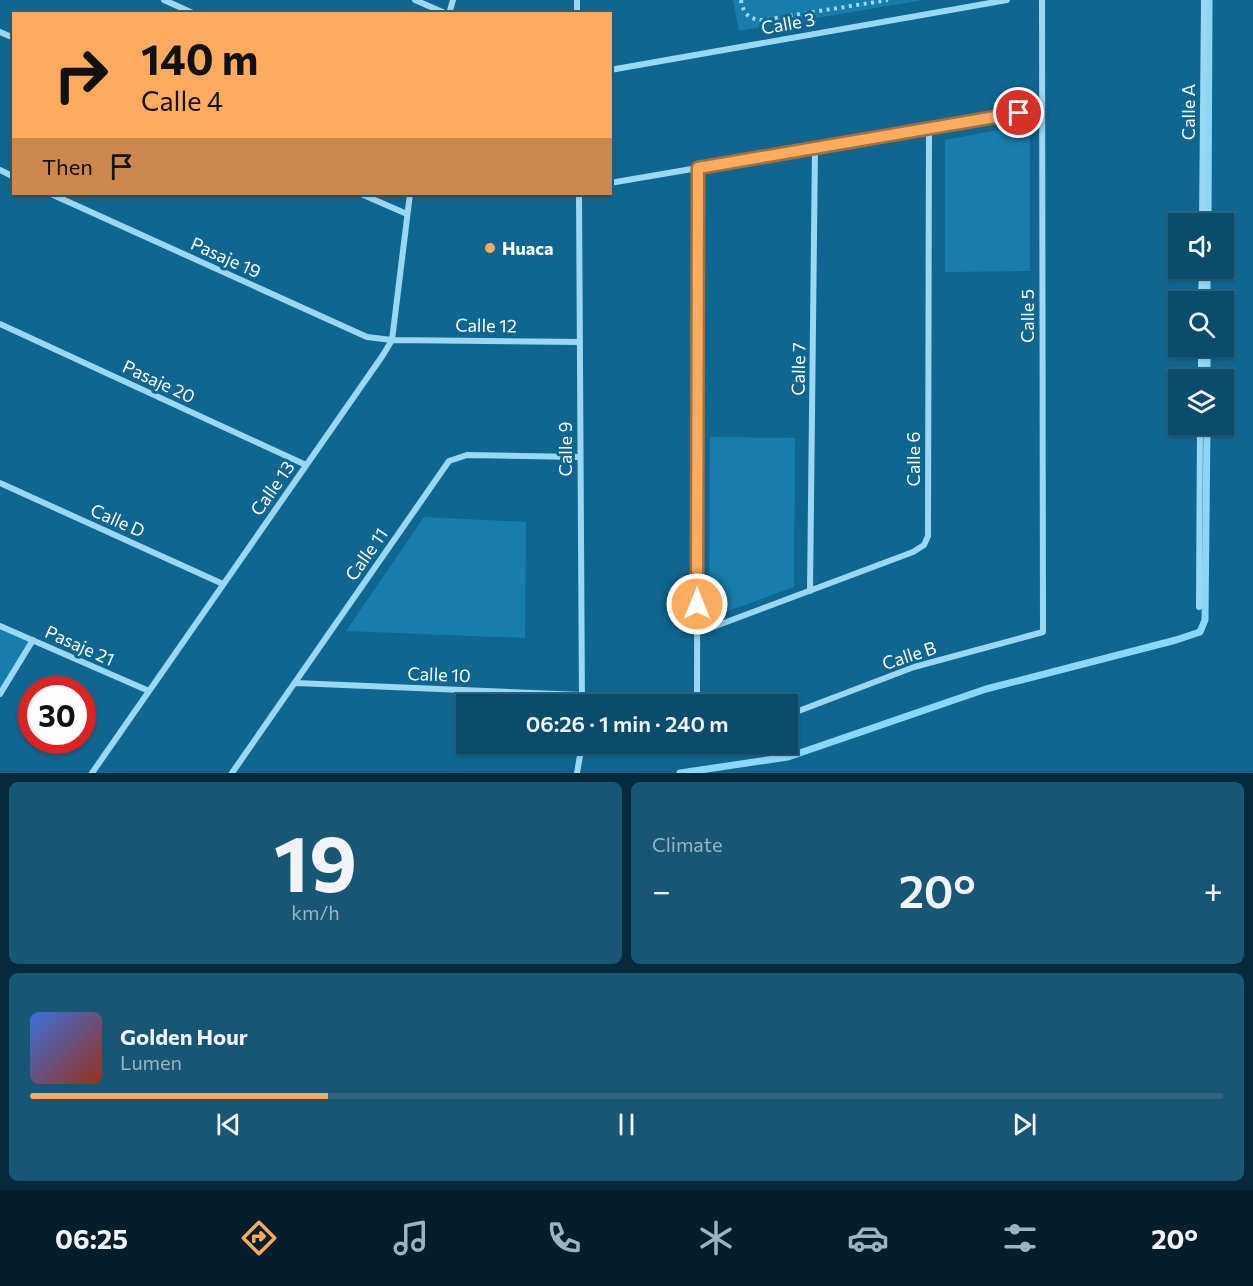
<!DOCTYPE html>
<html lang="en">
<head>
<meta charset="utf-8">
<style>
  body { margin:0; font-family:Commissioner,sans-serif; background:#195675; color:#f1f3f6; height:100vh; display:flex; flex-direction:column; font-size:22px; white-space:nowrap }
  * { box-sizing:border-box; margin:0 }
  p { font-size:20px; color:#9ab4c2 }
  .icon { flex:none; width:33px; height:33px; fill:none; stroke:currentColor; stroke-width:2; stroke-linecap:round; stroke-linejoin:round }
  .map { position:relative; height:773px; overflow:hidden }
  .details { display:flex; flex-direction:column; gap:9px; padding:9px; background:#062a3c; flex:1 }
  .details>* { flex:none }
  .banner { position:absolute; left:12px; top:12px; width:600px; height:183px; border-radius:0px; box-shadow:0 2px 4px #0004,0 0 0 2px #2b6380; background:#ffab5d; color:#111; overflow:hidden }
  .fabs { position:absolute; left:1168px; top:213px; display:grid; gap:12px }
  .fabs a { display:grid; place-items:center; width:66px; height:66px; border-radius:0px; background:#0b4c6d; box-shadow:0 2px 4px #0004,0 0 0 2px #2b6380; font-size:30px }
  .speed { position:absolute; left:18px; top:676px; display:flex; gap:12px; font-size:30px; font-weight:700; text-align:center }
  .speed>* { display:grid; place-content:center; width:78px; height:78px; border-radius:50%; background:#0b4c6d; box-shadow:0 2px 4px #0004,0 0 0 2px #2b6380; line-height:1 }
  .speed .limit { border:9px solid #d22; background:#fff; color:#111 }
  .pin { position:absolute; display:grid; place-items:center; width:51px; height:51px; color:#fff; margin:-26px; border:3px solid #fff; border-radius:50%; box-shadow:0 2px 6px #0007 }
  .me { position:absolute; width:66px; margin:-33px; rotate:0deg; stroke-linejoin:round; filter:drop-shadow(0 0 4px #0008) }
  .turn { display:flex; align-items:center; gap:21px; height:126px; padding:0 30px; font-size:27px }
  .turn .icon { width:78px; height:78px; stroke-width:2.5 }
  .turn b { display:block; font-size:42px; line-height:51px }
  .then { display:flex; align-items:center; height:57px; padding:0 30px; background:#0003; gap:12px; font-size:22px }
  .big { font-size:45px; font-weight:600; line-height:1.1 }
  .details .card { flex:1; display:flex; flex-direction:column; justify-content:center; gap:9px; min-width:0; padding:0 21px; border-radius:9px; background:#195675 }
  .details .dial { align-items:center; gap:0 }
  .dial b { font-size:78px; line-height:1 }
  .song { display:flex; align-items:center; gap:18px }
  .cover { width:72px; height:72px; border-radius:9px; background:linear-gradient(135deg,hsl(220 70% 55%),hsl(10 70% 35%)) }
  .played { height:6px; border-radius:3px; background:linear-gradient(90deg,#ffab5d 25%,#2b6380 25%) }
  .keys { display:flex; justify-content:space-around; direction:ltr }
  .heat { display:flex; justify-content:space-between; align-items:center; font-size:33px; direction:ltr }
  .details .tiles { flex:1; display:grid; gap:9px; grid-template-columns:1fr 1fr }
  .card:last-child { grid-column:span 2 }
  .trip { position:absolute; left:456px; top:694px; width:342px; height:60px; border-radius:0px; background:#0b4c6d; box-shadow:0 2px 4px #0004,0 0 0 2px #2b6380; font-weight:600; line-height:60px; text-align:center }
  .menu { display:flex; height:96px; justify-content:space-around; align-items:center; background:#041e2c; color:#9ab4c2 }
  .menu .icon { width:42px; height:42px }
  .menu .on { color:#ffab5d }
  .menu b { font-size:27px; color:#f1f3f6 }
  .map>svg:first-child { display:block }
  .green { fill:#177dac }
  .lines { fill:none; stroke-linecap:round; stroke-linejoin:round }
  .stream { stroke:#8cd7f7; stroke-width:7 }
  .path { stroke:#9ad7f3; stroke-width:4; stroke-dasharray:3 4.5; stroke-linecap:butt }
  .minor { stroke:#9ad7f3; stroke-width:6 }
  .route-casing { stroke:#a66f3c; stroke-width:15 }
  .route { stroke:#ffab5d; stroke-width:10 }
  .poi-dot { fill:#ffab5d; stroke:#0f6691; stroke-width:2 }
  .labels { text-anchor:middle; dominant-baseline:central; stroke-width:6; stroke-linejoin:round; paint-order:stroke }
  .street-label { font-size:18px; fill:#fff; stroke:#0f6691 }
  .poi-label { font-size:18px; font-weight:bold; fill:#fff; stroke:#0f6691; text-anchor:start }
</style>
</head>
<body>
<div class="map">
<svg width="1253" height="773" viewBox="0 0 1253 773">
  <rect width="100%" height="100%" fill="#0f6691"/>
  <path class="green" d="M733,0H923L739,31Z
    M1030,124V271L945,272V140Z
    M710,437L795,438L794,587L715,616L709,608Z
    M424,517L526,522L525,638L346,631Z
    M0,626L33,640L0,694Z"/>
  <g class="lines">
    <path class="stream" d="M1208,224L1209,0
      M1207,302V268
      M1207,380V346
      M680,773L788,757L986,689L1176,640L1200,632L1205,620L1207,424"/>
    <path class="path" d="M741,0C743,13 749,20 763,20L888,0"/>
    <path class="minor" d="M164,0L195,14
      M415,0L447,14
      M577,0V14
      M449,14L453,0
      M0,32L14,38
      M610,70L1007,0
      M0,170L14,177
      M610,183L1042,109
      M51,194L367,337L392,340L580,342
      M361,194L407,214
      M579,194L582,705
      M1202,224L1204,0
      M1201,302L1202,268
      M0,324L306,465
      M1201,380V346
      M0,483L223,584
      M810,591L815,148
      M1199,607L1200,424
      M0,626L149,691
      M697,633L913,552L924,545L928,536L929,128
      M296,683L582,695
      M0,694L33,640
      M697,705L698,168
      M788,715L914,667L1043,632L1042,0
      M92,773L383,355L392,340L410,194
      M232,773L449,461L467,455L580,457
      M577,773L582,744"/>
  </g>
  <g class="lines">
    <defs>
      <path id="route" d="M697,604L698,168L1019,113"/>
    </defs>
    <use href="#route" class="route-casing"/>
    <use href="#route" class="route"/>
  </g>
  <circle class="poi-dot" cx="490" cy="248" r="6"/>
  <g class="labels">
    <g class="street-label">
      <text transform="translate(788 23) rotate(-10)">Calle 3</text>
      <text transform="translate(1188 112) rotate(-90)">Calle A</text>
      <text transform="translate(226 257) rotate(24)">Pasaje 19</text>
      <text transform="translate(1027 316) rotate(-90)">Calle 5</text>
      <text transform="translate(486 325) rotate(1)">Calle 12</text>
      <text transform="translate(798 369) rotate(-89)">Calle 7</text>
      <text transform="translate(159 381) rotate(25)">Pasaje 20</text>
      <text transform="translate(565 449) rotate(-90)">Calle 9</text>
      <text transform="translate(913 459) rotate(-90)">Calle 6</text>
      <text transform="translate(272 488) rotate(-55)">Calle 13</text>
      <text transform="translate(118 520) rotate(24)">Calle D</text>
      <text transform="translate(366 554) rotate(-55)">Calle 11</text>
      <text transform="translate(80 645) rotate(24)">Pasaje 21</text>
      <text transform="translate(909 655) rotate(-18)">Calle B</text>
      <text transform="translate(439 674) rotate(2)">Calle 10</text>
    </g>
    <g class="poi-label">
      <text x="502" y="248">Huaca</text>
    </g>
  </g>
</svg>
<div class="fabs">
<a><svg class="icon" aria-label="sound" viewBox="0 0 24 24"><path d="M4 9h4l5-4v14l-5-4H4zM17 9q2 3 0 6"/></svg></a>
<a><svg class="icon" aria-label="search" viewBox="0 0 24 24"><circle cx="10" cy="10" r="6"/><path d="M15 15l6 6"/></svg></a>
<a><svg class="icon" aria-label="layers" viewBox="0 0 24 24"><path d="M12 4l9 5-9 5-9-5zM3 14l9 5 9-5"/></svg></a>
</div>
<div class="speed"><div class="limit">30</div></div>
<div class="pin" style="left:1019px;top:113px;background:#d93025"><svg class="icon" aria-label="arrive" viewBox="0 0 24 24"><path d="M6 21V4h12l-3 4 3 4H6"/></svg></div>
<svg class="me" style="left:697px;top:604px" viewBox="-20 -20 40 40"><circle r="17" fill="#ffab5d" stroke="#fff" stroke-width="3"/><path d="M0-11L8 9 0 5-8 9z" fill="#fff"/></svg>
<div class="trip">06:26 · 1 min · 240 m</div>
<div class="banner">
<div class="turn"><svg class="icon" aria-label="right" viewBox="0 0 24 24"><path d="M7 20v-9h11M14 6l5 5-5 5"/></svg><div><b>140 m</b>Calle 4</div></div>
<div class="then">Then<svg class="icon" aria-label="arrive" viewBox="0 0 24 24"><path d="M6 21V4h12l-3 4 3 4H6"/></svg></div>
</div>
</div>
<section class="details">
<div class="tiles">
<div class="card dial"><b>19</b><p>km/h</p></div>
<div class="card"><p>Climate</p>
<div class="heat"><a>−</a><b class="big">20°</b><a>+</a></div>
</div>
<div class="card">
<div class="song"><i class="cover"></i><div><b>Golden Hour</b><p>Lumen</p></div></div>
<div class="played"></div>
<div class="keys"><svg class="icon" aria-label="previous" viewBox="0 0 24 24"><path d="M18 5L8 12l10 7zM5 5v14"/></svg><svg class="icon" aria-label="pause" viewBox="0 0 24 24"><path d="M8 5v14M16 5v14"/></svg><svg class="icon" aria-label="next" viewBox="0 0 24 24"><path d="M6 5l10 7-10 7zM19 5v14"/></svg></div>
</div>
</div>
</section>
<nav class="menu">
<b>06:25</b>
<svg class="icon on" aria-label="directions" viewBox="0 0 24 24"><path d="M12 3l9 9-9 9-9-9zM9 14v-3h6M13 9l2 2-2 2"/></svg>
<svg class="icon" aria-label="music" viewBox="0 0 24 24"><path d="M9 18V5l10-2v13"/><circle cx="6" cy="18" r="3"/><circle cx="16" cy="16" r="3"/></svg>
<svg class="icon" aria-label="phone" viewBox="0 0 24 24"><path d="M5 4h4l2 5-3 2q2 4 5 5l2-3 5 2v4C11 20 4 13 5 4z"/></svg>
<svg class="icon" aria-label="climate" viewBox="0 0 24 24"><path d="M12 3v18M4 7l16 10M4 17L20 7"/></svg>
<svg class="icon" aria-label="car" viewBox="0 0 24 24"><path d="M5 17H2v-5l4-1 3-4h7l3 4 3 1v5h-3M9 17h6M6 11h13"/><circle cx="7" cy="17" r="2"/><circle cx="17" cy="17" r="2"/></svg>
<svg class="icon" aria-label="filters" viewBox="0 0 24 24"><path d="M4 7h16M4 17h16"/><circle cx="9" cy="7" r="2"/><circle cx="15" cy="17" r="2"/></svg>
<b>20°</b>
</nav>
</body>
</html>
